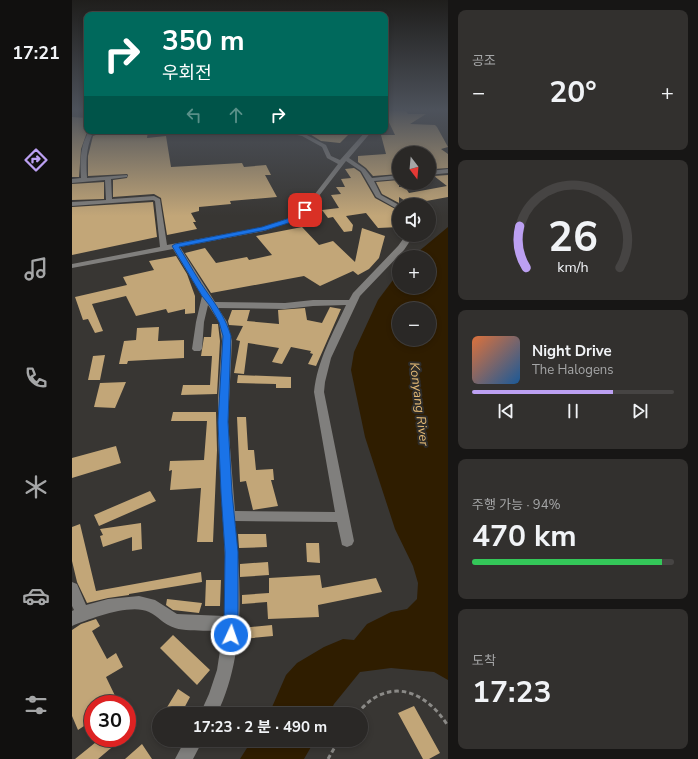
<!DOCTYPE html>
<html lang="ko">
<head>
<meta charset="utf-8">
<style>
  body { margin:0; font-family:"Nunito Sans","Noto Sans KR",sans-serif; background:#32302e; color:#f1f3f6; height:100vh; display:flex; flex-direction:column; font-size:15px; white-space:nowrap }
  * { box-sizing:border-box; margin:0 }
  p { font-size:13px; color:#a5a6a7 }
  .icon { flex:none; width:22px; height:22px; fill:none; stroke:currentColor; stroke-width:2; stroke-linecap:round; stroke-linejoin:round }
  .map { position:relative; flex:1; overflow:hidden }
  .details { display:flex; flex-direction:column; gap:10px; padding:10px; background:#171615; width:250px }
  .details>* { flex:none }
  .top-card { position:absolute; left:12px; top:12px; width:304px; height:122px; border-radius:8px; box-shadow:0 2px 6px #0003,0 0 0 1px #464443; background:#00695c; color:#fff; overflow:hidden }
  .needle { width:26px; rotate:164deg }
  .controls { position:absolute; left:320px; top:146px; display:grid; gap:8px }
  .controls a { display:grid; place-items:center; width:44px; height:44px; border-radius:50%; background:#2a2826; box-shadow:0 2px 6px #0003,0 0 0 1px #464443; font-size:20px }
  .speed { position:absolute; left:12px; top:695px; display:flex; gap:8px; font-size:20px; font-weight:700; text-align:center }
  .speed>* { display:grid; place-content:center; width:52px; height:52px; border-radius:50%; background:#2a2826; box-shadow:0 2px 6px #0003,0 0 0 1px #464443; line-height:1 }
  .speed .limit { border:6px solid #d22; background:#fff; color:#111 }
  .pin { position:absolute; display:grid; place-items:center; width:34px; height:34px; color:#fff; margin:-17px; border-radius:8px; box-shadow:0 2px 6px #0006 }
  .me { position:absolute; width:44px; margin:-22px; rotate:3deg; stroke-linejoin:round; filter:drop-shadow(0 0 3px #0008) }
  .turn { display:flex; align-items:center; gap:14px; height:84px; padding:0 12px; font-size:18px }
  .turn .icon { width:52px; height:52px; stroke-width:2.5 }
  .turn b { display:block; font-size:28px; line-height:34px }
  .lanes { display:flex; align-items:center; height:38px; padding:0 12px; background:#0003; justify-content:center; gap:20px; direction:ltr }
  .lanes .off { opacity:.35 }
  .big { font-size:30px; font-weight:700; line-height:1.1 }
  .details .widget { flex:1; display:flex; flex-direction:column; justify-content:center; gap:6px; min-width:0; padding:0 14px; border-radius:8px; background:#32302e }
  .details .dial { align-items:center; gap:0 }
  .dial svg { height:104px; overflow:visible; fill:none; stroke:#464443; stroke-width:7; stroke-linecap:round; text-anchor:middle }
  .dial text { fill:#f1f3f6; stroke:none }
  .song { display:flex; align-items:center; gap:12px }
  .cover { width:48px; height:48px; border-radius:6px; background:linear-gradient(135deg,hsl(20 70% 55%),hsl(210 70% 35%)) }
  .played { height:4px; border-radius:2px; background:linear-gradient(90deg,#bca0f2 70%,#464443 70%) }
  .keys { display:flex; justify-content:space-around; direction:ltr }
  .heat { display:flex; justify-content:space-between; align-items:center; font-size:22px; direction:ltr }
  .charge { height:6px; border-radius:3px; background:linear-gradient(90deg,#34c759 94%,#464443 0) }
  .trip { position:absolute; left:80px; top:707px; width:216px; height:40px; border-radius:20px; background:#2a2826; box-shadow:0 2px 6px #0003,0 0 0 1px #464443; font-weight:700; line-height:40px; text-align:center }
  main { display:flex; flex:1; min-height:0 }
  .dock { display:flex; flex-direction:column; width:72px; justify-content:space-around; align-items:center; background:#11100f; color:#a5a6a7 }
  .dock .icon { width:28px; height:28px }
  .dock .active { color:#bca0f2 }
  .dock b { font-size:18px; color:#f1f3f6 }
  .map>svg:first-child { display:block }
  .water { fill:#2f1d00; fill-rule:evenodd }
  .building { fill:#c2a678 }
  .lines { fill:none; stroke-linecap:round; stroke-linejoin:round }
  .path { stroke:#8b8a87; stroke-width:3; stroke-dasharray:4.5 3; stroke-linecap:butt }
  .minor { fill:#807f7d; fill-rule:evenodd }
  .route { fill:#1a73e8; stroke:#114b97 }
  .labels { text-anchor:middle; dominant-baseline:central; stroke-width:4; stroke-linejoin:round; paint-order:stroke }
  .water-label { font-size:13px; font-style:italic; fill:#e4ba75; stroke:#2e2c29 }
</style>
</head>
<body>
<main>
<nav class="dock">
<b>17:21</b>
<svg class="icon active" aria-label="directions" viewBox="0 0 24 24"><path d="M12 3l9 9-9 9-9-9zM9 14v-3h6M13 9l2 2-2 2"/></svg>
<svg class="icon" aria-label="music" viewBox="0 0 24 24"><path d="M9 18V5l10-2v13"/><circle cx="6" cy="18" r="3"/><circle cx="16" cy="16" r="3"/></svg>
<svg class="icon" aria-label="phone" viewBox="0 0 24 24"><path d="M5 4h4l2 5-3 2q2 4 5 5l2-3 5 2v4C11 20 4 13 5 4z"/></svg>
<svg class="icon" aria-label="climate" viewBox="0 0 24 24"><path d="M12 3v18M4 7l16 10M4 17L20 7"/></svg>
<svg class="icon" aria-label="car" viewBox="0 0 24 24"><path d="M5 17H2v-5l4-1 3-4h7l3 4 3 1v5h-3M9 17h6M6 11h13"/><circle cx="7" cy="17" r="2"/><circle cx="17" cy="17" r="2"/></svg>
<svg class="icon" aria-label="filters" viewBox="0 0 24 24"><path d="M4 7h16M4 17h16"/><circle cx="9" cy="7" r="2"/><circle cx="15" cy="17" r="2"/></svg>
</nav>
<div class="map">
<svg width="376" height="759" viewBox="0 0 376 759">
  <rect width="100%" height="100%" fill="#383633"/>
  <path class="water" d="M376,227V680L362,672L319,668L288,672L262,704L257,714H197L214,675L225,663L252,647L271,639L282,640L295,624L319,612L335,609L345,599L346,583L341,566L323,529L293,437L279,370L282,352L306,300L327,272V287H357V257H340ZM327,309H357V339H327Z
    M180,740H243L232,759H168Z"/>
  <path class="building" d="M313,111H334L336,114H354L338,124L363,125L365,127L376,147L369,149L376,154V168L362,169L357,165V153H327V174L301,176L294,168L286,162V156L314,154L309,135H323L313,114Z
    M0,117L15,118V131H18L15,132L9,149L7,177H0Z
    M35,131H76L75,138L94,136L99,167L170,163L172,167L194,165L199,175H193L205,197L158,201L159,204L127,207V211L119,213L124,222H121L125,229L95,235L89,198L82,194L41,197V180L55,178L56,175L55,174L16,176V156L21,136Z
    M233,131H277L273,134L276,135L268,143L249,141Z
    M282,168L288,172L303,198L327,211V227L306,228L294,213L274,216L281,225L280,231L272,232L261,217L256,218L250,210L267,208L259,195L269,194L264,187H273L269,179L279,178L273,169Z
    M376,175V197L338,204L327,197V203L310,194L304,182L327,180V187H333L337,193L375,186L362,176Z
    M32,182V199L0,200V184Z
    M81,202L85,237L0,255V207Z
    M230,227L247,245L261,241L283,262L290,228L313,236L307,258L297,269L286,275L281,271L248,286L232,276L139,293L113,253L133,248L144,263L175,257L177,260L200,255L184,236Z
    M104,256L115,274L123,296V313L113,314V309L96,313L94,309L64,316L54,296L20,304L31,331L23,333L16,319L11,320L3,297L55,285L51,277L82,270L77,261Z
    M258,307L269,309L244,366L236,364L241,354L238,353L239,351L219,347L210,364L200,362L207,348L176,343L172,374L162,373L168,341L164,340L171,326L157,325L156,321L160,310H178L175,321L207,324L206,310L233,308L235,320L250,323Z
    M140,324H146L148,341L145,394L109,395L111,385H138L140,356H129L132,337H139Z
    M87,327L86,341L112,340V358L56,361L55,364H47L52,341L64,340L65,328Z
    M33,355L28,380H16L21,356Z
    M166,375L219,377V388H204V384L165,383Z
    M54,382L43,408L22,407L28,383Z
    M101,412H144L145,450L141,542H125L129,488L98,490L100,470L97,471L98,461L132,460L135,421H99Z
    M165,417H174L176,450H182L184,470L201,469L202,480H199L206,506L181,510L174,481L168,482Z
    M44,446L49,463L0,478V458Z
    M78,491L84,501L27,526L22,515Z
    M69,523L70,549L60,551V537L31,547L28,536L31,535L28,529Z
    M8,524L24,591L129,572L130,582L57,594V595L36,598L15,603L5,582L0,561V527Z
    M166,534H194L195,547L167,548Z
    M234,543H247L248,563L235,562Z
    M196,562L197,575L168,577V564Z
    M248,575L250,588L304,578L310,592L246,605L247,617L196,619L195,602L170,604V595L197,593V578Z
    M134,580H149L148,606H133Z
    M95,599L130,603L127,613L101,610L94,605Z
    M24,619L28,626L20,631L35,659L44,653L51,667L34,677L47,704H21V720L6,730L0,716V630L9,624Z
    M200,625L201,636L170,639L169,628Z
    M101,635L138,670L125,685L88,648Z
    M106,689L118,697L109,714H91Z
    M342,706L368,753L357,759H351L326,713Z
    M29,738H51L26,759H3Z
    M70,744L80,759H53Z"/>
  <g class="lines">
    <path class="path" d="M285,714C315,676 353,689 376,726
      M256,759L267,740"/>
    <path class="minor" d="M24,131H34L20,135C14,149 14,163 15,178L55,175V177L39,179L40,199L82,196L88,199L95,245L190,227L221,217L236,203L266,164L255,158L250,147L230,136L207,131H227L254,145L259,156L268,160L294,131H300L277,158L293,169L300,178L327,175V179L302,181L309,195L327,205V210L304,197L289,171L274,161L240,205L225,219L192,231L108,247L143,302L213,303L241,300H277L281,293L326,246L334,235H342L332,250L288,296L259,358L253,382L252,392L282,541L280,545L275,547L270,545L265,522L163,521C169,586 174,654 145,714H128L137,694L145,670L151,631C137,630 116,632 103,628C92,625 86,616 77,612C58,603 18,619 0,626V611L2,610L0,606V582L5,584L14,605L36,599L67,596L83,600L105,614L152,616L153,557L146,438V398L150,341L147,322L136,305L132,322L130,349L128,351H122L120,349L124,322L130,296L101,249L0,268V264L88,247L83,201L81,200L0,206V202L34,200L33,180L0,183V179L9,178C8,162 8,147 16,133ZM274,305C261,333 245,361 242,392L263,512L163,511L156,422L160,341L155,322L146,308L213,309L241,306Z
      M376,169V173L357,175V171Z
      M113,740H131L121,759H103Z"/>
  </g>
  <linearGradient id="sky" x2="0" y2="1"><stop stop-color="#1f1e1c"/><stop offset="0.51" stop-color="#4d525b"/><stop offset="1" stop-color="#4d525b" stop-opacity="0"/></linearGradient>
  <rect width="376" height="216" fill="url(#sky)"/>
  <path class="route" d="M231,208L236,210L226,220L194,230L107,247C117,263 126,280 137,295C147,309 154,320 159,336L156,422L160,493L166,552V635L164,640L159,642L154,640L152,635L153,552L149,493L146,422L151,336L147,322L138,306L130,296L100,246L103,244L190,227L221,217Z"/>
  <g class="labels">
    <g class="water-label">
      <text transform="translate(347 404) rotate(83)">Konyang River</text>
    </g>
  </g>
</svg>
<div class="controls">
<a><svg class="needle" viewBox="-14 -14 28 28"><path d="M0-13l5 13h-10z" fill="#e53935"/><path d="M0 13l5-13h-10z" fill="#a5a6a7"/></svg></a>
<a><svg class="icon" aria-label="sound" viewBox="0 0 24 24"><path d="M4 9h4l5-4v14l-5-4H4zM17 9q2 3 0 6"/></svg></a>
<a>+</a>
<a>−</a>
</div>
<div class="speed"><div class="limit">30</div></div>
<div class="pin" style="left:233px;top:210px;background:#d93025"><svg class="icon" aria-label="arrive" viewBox="0 0 24 24"><path d="M6 21V4h12l-3 4 3 4H6"/></svg></div>
<svg class="me" style="left:159px;top:635px" viewBox="-20 -20 40 40"><circle r="17" fill="#1a73e8" stroke="#fff" stroke-width="3"/><path d="M0-11L8 9 0 5-8 9z" fill="#fff"/></svg>
<div class="trip">17:23 · 2 분 · 490 m</div>
<div class="top-card">
<div class="turn"><svg class="icon" aria-label="right" viewBox="0 0 24 24"><path d="M7 20v-9h11M14 6l5 5-5 5"/></svg><div><b>350 m</b>우회전</div></div>
<div class="lanes"><svg class="icon off" aria-label="left" viewBox="0 0 24 24"><path d="M17 20v-9H6M10 6l-5 5 5 5"/></svg><svg class="icon off" aria-label="ahead" viewBox="0 0 24 24"><path d="M12 20V5M6 11l6-6 6 6"/></svg><svg class="icon" aria-label="right" viewBox="0 0 24 24"><path d="M7 20v-9h11M14 6l5 5-5 5"/></svg></div>
</div>
</div>
<section class="details">
<div class="widget"><p>공조</p>
<div class="heat"><a>−</a><b class="big">20°</b><a>+</a></div>
</div>
<div class="widget dial"><svg viewBox="0 0 100 80">
<path d="M14 69A42 42 0 1 1 86 69"/>
<path d="M14 69A42 42 0 0 1 9 37" stroke="#bca0f2"/>
<text x="50" y="56" font-size="32" font-weight="700">26</text>
<text x="50" y="72" font-size="11">km/h</text>
</svg></div>
<div class="widget">
<div class="song"><i class="cover"></i><div><b>Night Drive</b><p>The Halogens</p></div></div>
<div class="played"></div>
<div class="keys"><svg class="icon" aria-label="previous" viewBox="0 0 24 24"><path d="M18 5L8 12l10 7zM5 5v14"/></svg><svg class="icon" aria-label="pause" viewBox="0 0 24 24"><path d="M8 5v14M16 5v14"/></svg><svg class="icon" aria-label="next" viewBox="0 0 24 24"><path d="M6 5l10 7-10 7zM19 5v14"/></svg></div>
</div>
<div class="widget"><p>주행 가능 · 94%</p><b class="big">470 km</b><div class="charge"></div></div>
<div class="widget"><p>도착</p><b class="big">17:23</b></div>
</section>
</main>
</body>
</html>
